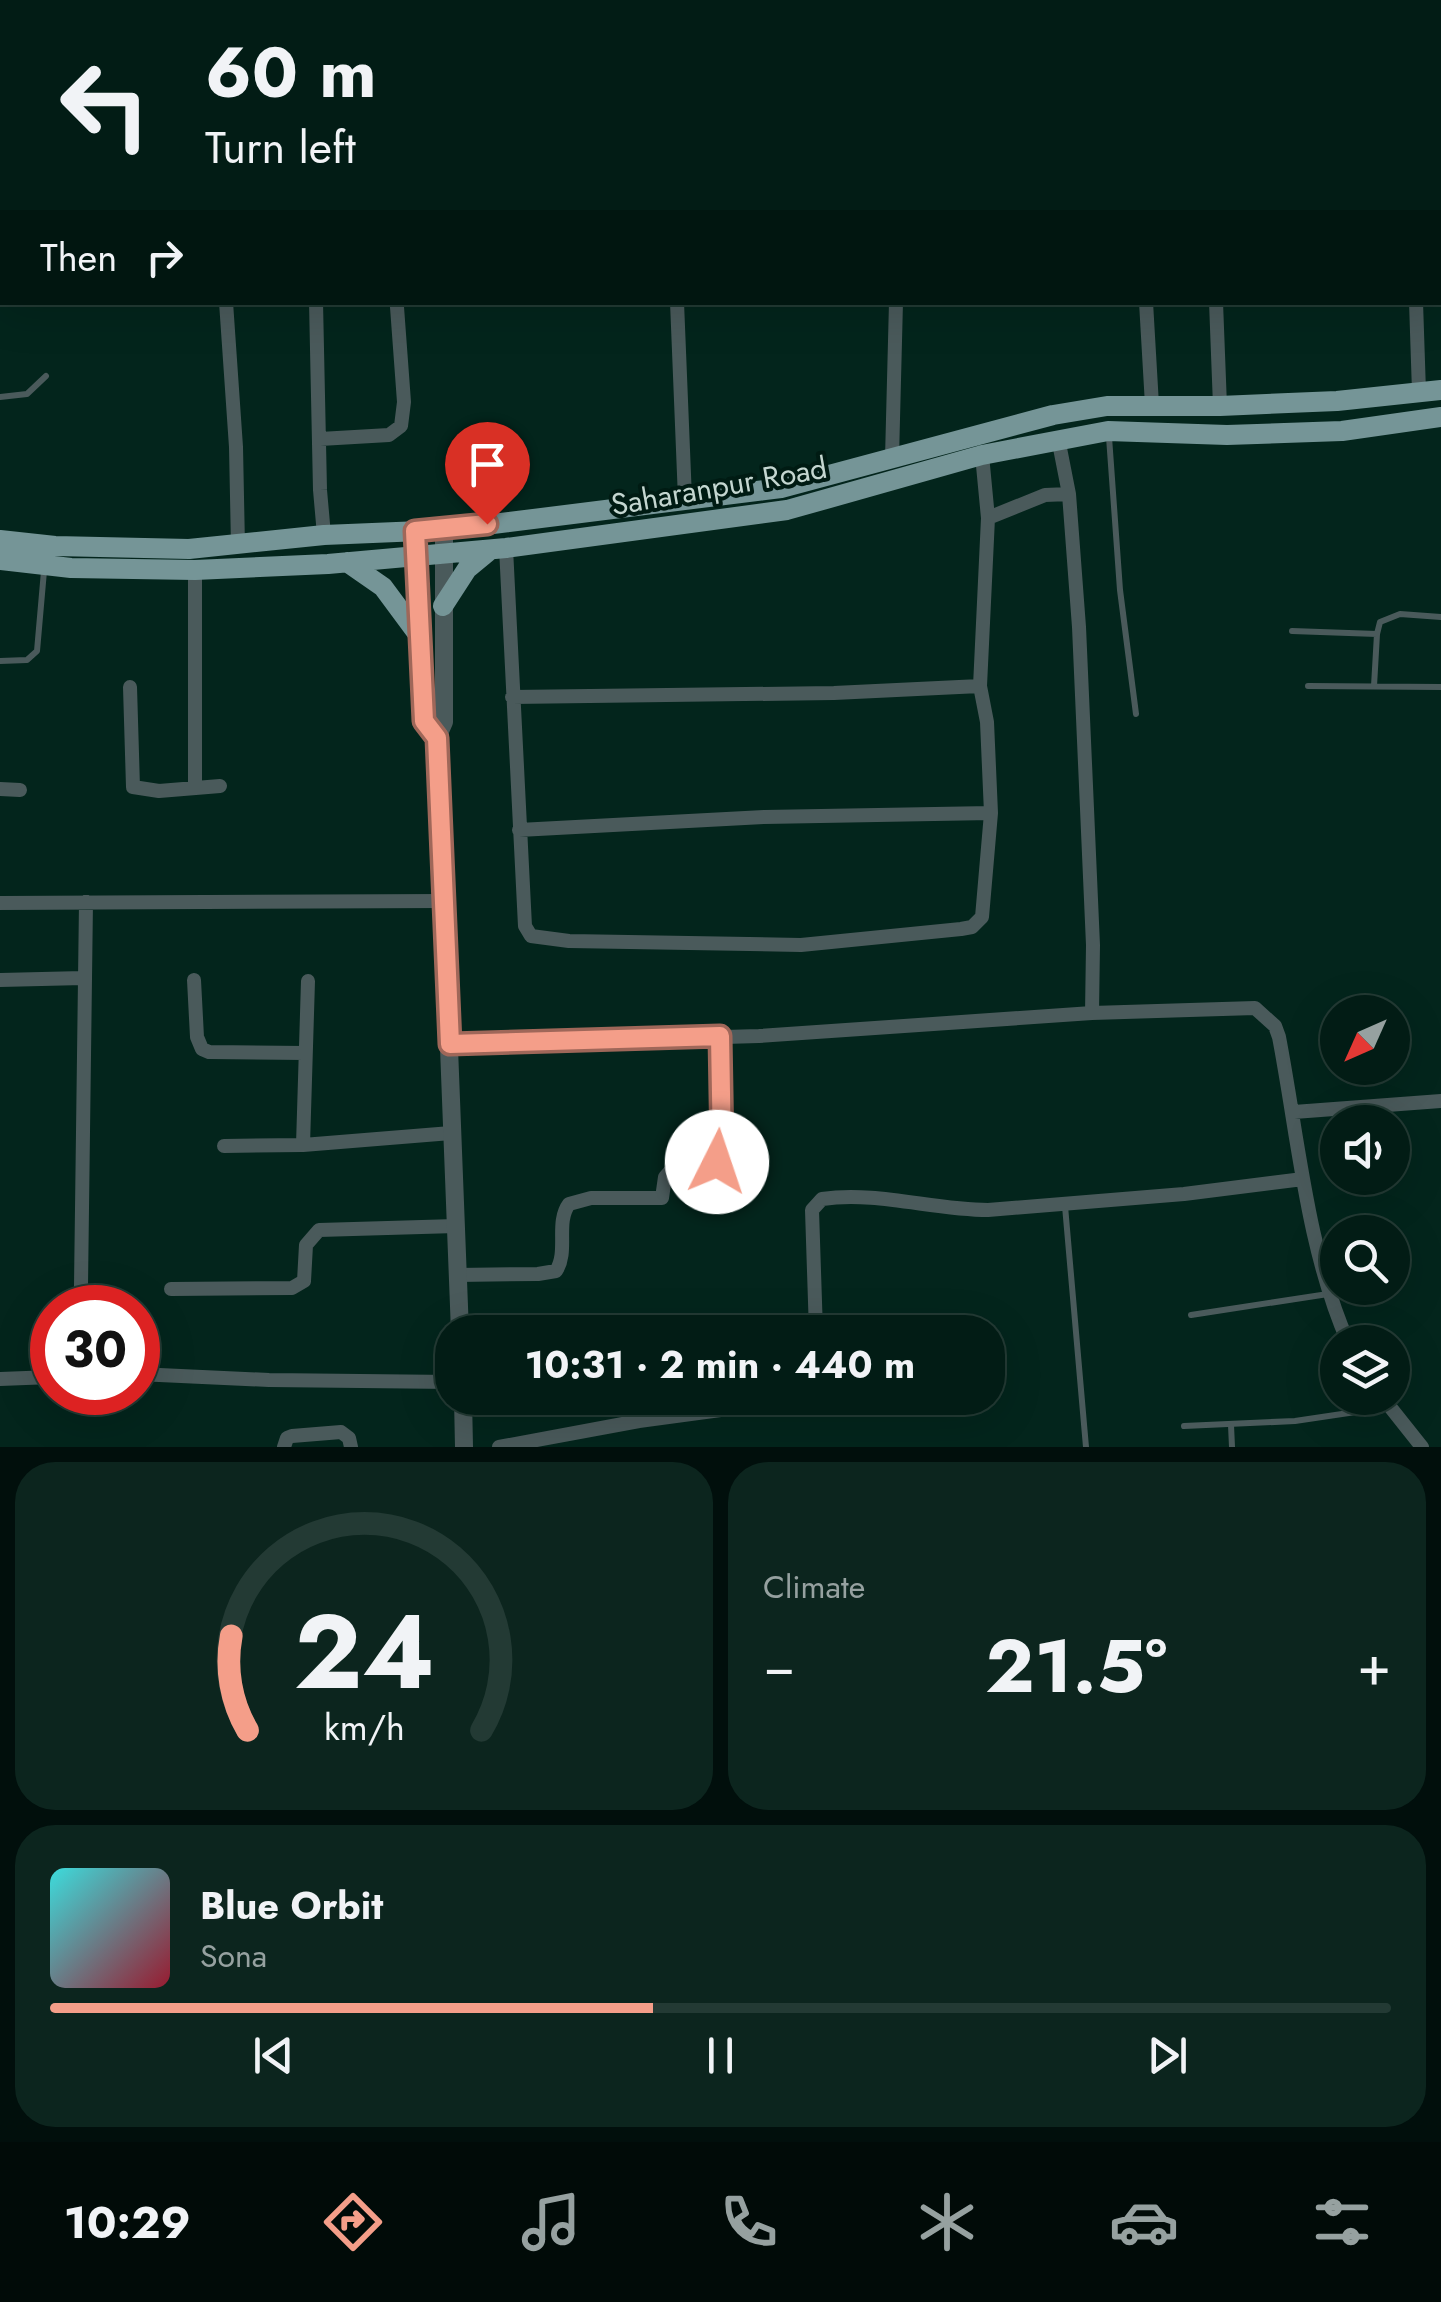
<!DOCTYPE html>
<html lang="en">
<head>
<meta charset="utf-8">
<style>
  body { margin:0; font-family:Jost,sans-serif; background:#0c251e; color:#f1f3f6; height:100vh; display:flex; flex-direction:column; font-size:38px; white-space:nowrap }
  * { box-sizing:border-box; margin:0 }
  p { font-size:32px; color:#96a1a0 }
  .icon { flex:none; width:55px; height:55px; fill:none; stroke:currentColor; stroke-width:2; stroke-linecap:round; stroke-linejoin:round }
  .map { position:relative; height:1447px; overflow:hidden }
  .sheet { display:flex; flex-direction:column; gap:15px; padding:15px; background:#010f0c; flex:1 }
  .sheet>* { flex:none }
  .top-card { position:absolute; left:0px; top:0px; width:1442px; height:305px; box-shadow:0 10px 40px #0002,0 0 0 2px #233a34; background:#021c15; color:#f1f3f6; overflow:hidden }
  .needle { width:65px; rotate:225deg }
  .tools { position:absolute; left:1320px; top:995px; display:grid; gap:20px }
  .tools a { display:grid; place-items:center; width:90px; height:90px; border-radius:50%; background:#021c15; box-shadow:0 10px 40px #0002,0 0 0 2px #233a34; font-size:50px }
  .speed { position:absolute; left:30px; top:1285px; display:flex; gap:20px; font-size:50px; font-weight:700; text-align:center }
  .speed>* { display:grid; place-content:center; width:130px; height:130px; border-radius:50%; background:#021c15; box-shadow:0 10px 40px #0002,0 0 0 2px #233a34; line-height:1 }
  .speed .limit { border:15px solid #d22; background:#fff; color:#111 }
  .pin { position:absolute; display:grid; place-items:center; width:85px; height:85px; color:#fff; margin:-102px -42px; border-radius:50% 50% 50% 0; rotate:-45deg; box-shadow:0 0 10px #0007 }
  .pin .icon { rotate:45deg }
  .me { position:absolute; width:110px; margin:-55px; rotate:4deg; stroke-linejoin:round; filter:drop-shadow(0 0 8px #0008) }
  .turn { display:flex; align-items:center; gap:35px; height:210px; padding:0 40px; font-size:45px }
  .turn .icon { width:130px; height:130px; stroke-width:2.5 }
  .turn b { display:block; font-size:70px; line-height:85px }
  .then { display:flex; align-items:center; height:95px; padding:0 40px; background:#0003; gap:20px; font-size:38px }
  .big { font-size:75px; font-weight:700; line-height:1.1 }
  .sheet .tile { flex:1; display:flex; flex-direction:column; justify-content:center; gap:15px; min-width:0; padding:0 35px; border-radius:40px; background:#0c251e }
  .sheet .dial { align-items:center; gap:0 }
  .dial svg { height:260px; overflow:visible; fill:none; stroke:#233a34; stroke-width:7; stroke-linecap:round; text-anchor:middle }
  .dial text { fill:#f1f3f6; stroke:none }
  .song { display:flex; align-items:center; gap:30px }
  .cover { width:120px; height:120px; border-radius:15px; background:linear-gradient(135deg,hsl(180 70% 55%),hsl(350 70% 35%)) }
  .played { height:10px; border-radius:5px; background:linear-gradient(90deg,#f49e89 45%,#233a34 45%) }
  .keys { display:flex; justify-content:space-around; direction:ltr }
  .heat { display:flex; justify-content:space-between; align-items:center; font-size:55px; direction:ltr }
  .sheet .tiles { flex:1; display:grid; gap:15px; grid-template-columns:1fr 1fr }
  .tile:last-child { grid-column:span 2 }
  .trip { position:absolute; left:435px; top:1315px; width:570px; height:100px; border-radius:40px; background:#021c15; box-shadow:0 10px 40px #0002,0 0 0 2px #233a34; font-weight:700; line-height:100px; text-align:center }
  .menu { display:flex; height:160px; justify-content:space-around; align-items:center; background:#010b08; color:#96a1a0 }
  .menu .icon { width:70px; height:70px }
  .menu .on { color:#f49e89 }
  .menu b { font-size:45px; color:#f1f3f6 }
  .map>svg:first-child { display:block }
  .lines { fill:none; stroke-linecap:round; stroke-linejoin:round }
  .path { stroke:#5e7971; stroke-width:2.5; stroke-dasharray:5 8; stroke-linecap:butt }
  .service { stroke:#4a5a5b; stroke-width:6 }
  .minor { stroke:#4a5a5b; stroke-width:14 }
  .tertiary { stroke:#4a5a5b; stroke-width:18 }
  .primary { stroke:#759597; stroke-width:20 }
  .route-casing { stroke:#9f6759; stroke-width:25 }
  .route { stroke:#f49e89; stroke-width:18 }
  .labels { text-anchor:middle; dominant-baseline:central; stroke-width:8; stroke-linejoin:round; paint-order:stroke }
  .street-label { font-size:30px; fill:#c4d6d0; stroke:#001b13 }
</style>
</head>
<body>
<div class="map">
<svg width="1441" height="1447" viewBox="0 0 1441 1447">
  <rect width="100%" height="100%" fill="#03251c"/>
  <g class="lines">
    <path class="path" d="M1302,0V2
      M1292,2L1293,0"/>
    <path class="service" d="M138,0L140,2
      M0,397L27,394L46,376
      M1109,437L1120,590L1136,714
      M1292,631L1377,634L1380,622L1400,614L1441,617
      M0,661L27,660L37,651L44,571
      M1308,686L1441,687
      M1374,686L1377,634
      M1065,1206L1086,1447
      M1191,1315L1328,1294
      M1231,1425L1232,1447
      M1184,1426L1295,1421L1389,1407"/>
    <path class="minor" d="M39,0L40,2
      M505,0L641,2
      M258,2L263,0
      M352,2L354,0
      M473,2L474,0
      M689,2V0
      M886,2L888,0
      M1152,2L1160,0
      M1218,2V0
      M1440,135H1441
      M226,302L236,447L238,546
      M316,302L320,490L324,535
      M677,302L685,499
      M1146,302L1152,405
      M1216,302L1220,406
      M1416,302L1419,392
      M1058,438L1069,494L1079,627L1093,945L1092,1013
      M320,439L389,435L401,426L404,402L397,307
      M892,458L896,302
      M988,518L1045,495L1069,494
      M506,548L525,926L531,936L569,941L801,945L961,929L972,927L982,917L991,813L987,722L980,686L988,518L982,455
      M195,570V788
      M130,687L133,787L159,791L220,786
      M512,697L834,693L980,686
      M0,789L20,790
      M519,830L764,817L991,813
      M0,903L445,901
      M0,980L83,978
      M194,980L197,1037L202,1049L209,1052L305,1053
      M450,1045L759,1036L1092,1013L1255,1008L1275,1026L1279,1037C1298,1136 1307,1249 1348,1342
      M1294,1112L1441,1101
      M303,1145L308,981
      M224,1146L303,1145L451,1133
      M457,1275L538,1274L556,1271C569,1251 555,1223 569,1204L591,1198H662L665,1177L672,1169L717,1162L722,1151L720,1036
      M81,1286L86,902
      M171,1289L292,1288L304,1281L306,1245L319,1230L456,1226
      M816,1332L812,1210L822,1199C877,1191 933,1210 988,1210L1184,1194L1303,1179
      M138,1374L269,1380L452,1382
      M0,1379L52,1377
      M1383,1398L1422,1447
      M284,1447L287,1438L292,1436L341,1432L349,1438L351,1447
      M499,1447L639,1421L811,1398"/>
    <path class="tertiary" d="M415,531L425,721L437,738
      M444,540V722L437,738L460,1332
      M463,1398L464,1447"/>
    <path class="primary" d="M0,540L55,546L189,549L324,535L445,530L781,488L1053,415L1107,406H1220L1337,401L1441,390
      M0,560L71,568L195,570L328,564L506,548L787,510L982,455L1108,431L1227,435L1342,431L1441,417
      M347,562L383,587L420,637
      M443,606L467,569L490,550"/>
  </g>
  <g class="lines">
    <defs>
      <path id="route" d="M487,524L415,531L424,721L437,738L450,1044L720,1036L722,1151L717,1162"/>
    </defs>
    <use href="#route" class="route-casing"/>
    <use href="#route" class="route"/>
  </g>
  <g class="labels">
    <g class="street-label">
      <text transform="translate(719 486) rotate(-10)">Saharanpur Road</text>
    </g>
  </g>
</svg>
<div class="tools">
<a><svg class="needle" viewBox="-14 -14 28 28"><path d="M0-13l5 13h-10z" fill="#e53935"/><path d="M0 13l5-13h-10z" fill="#96a1a0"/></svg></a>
<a><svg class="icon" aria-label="sound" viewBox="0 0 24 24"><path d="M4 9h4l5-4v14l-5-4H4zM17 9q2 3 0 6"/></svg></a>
<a><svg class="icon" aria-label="search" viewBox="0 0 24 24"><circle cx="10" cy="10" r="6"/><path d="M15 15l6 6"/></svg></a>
<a><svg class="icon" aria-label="layers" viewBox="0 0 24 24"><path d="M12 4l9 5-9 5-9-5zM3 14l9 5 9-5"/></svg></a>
</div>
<div class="speed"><div class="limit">30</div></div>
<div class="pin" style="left:487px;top:524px;background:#d93025"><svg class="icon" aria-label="arrive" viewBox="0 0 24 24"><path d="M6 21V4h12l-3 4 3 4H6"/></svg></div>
<svg class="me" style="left:717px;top:1162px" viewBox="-20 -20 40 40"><circle r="19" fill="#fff"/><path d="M0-13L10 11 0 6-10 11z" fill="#f49e89"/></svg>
<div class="trip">10:31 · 2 min · 440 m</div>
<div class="top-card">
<div class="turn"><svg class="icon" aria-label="left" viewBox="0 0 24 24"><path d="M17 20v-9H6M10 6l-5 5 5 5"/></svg><div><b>60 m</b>Turn left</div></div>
<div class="then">Then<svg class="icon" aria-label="right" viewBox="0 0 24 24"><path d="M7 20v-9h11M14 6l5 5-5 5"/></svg></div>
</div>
</div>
<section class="sheet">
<div class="tiles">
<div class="tile dial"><svg viewBox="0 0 100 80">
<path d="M14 69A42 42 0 1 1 86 69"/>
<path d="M14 69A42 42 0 0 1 9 40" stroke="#f49e89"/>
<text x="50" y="56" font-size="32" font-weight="700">24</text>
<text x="50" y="72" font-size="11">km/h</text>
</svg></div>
<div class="tile"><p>Climate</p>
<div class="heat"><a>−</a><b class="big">21.5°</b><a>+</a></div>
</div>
<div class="tile">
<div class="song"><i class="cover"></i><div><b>Blue Orbit</b><p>Sona</p></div></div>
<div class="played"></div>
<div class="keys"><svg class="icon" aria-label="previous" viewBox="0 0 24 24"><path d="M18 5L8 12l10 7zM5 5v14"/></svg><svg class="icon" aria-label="pause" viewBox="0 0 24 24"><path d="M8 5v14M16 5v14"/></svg><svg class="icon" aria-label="next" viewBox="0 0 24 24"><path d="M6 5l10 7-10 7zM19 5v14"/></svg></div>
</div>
</div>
</section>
<nav class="menu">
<b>10:29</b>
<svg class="icon on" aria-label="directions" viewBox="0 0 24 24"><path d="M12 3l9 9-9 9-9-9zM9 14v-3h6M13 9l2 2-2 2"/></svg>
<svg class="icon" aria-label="music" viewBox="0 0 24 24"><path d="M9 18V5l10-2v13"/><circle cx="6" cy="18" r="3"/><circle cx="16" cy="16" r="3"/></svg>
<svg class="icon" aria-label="phone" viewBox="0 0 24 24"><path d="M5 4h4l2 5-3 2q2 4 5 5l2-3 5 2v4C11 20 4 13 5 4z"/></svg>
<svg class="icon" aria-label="climate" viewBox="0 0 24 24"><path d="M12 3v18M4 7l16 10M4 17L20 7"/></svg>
<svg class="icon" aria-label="car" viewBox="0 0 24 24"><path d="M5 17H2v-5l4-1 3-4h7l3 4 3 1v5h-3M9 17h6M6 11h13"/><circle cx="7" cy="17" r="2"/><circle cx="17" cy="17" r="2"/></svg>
<svg class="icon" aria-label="filters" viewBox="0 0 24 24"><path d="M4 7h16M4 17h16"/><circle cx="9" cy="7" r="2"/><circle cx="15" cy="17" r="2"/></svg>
</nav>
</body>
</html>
